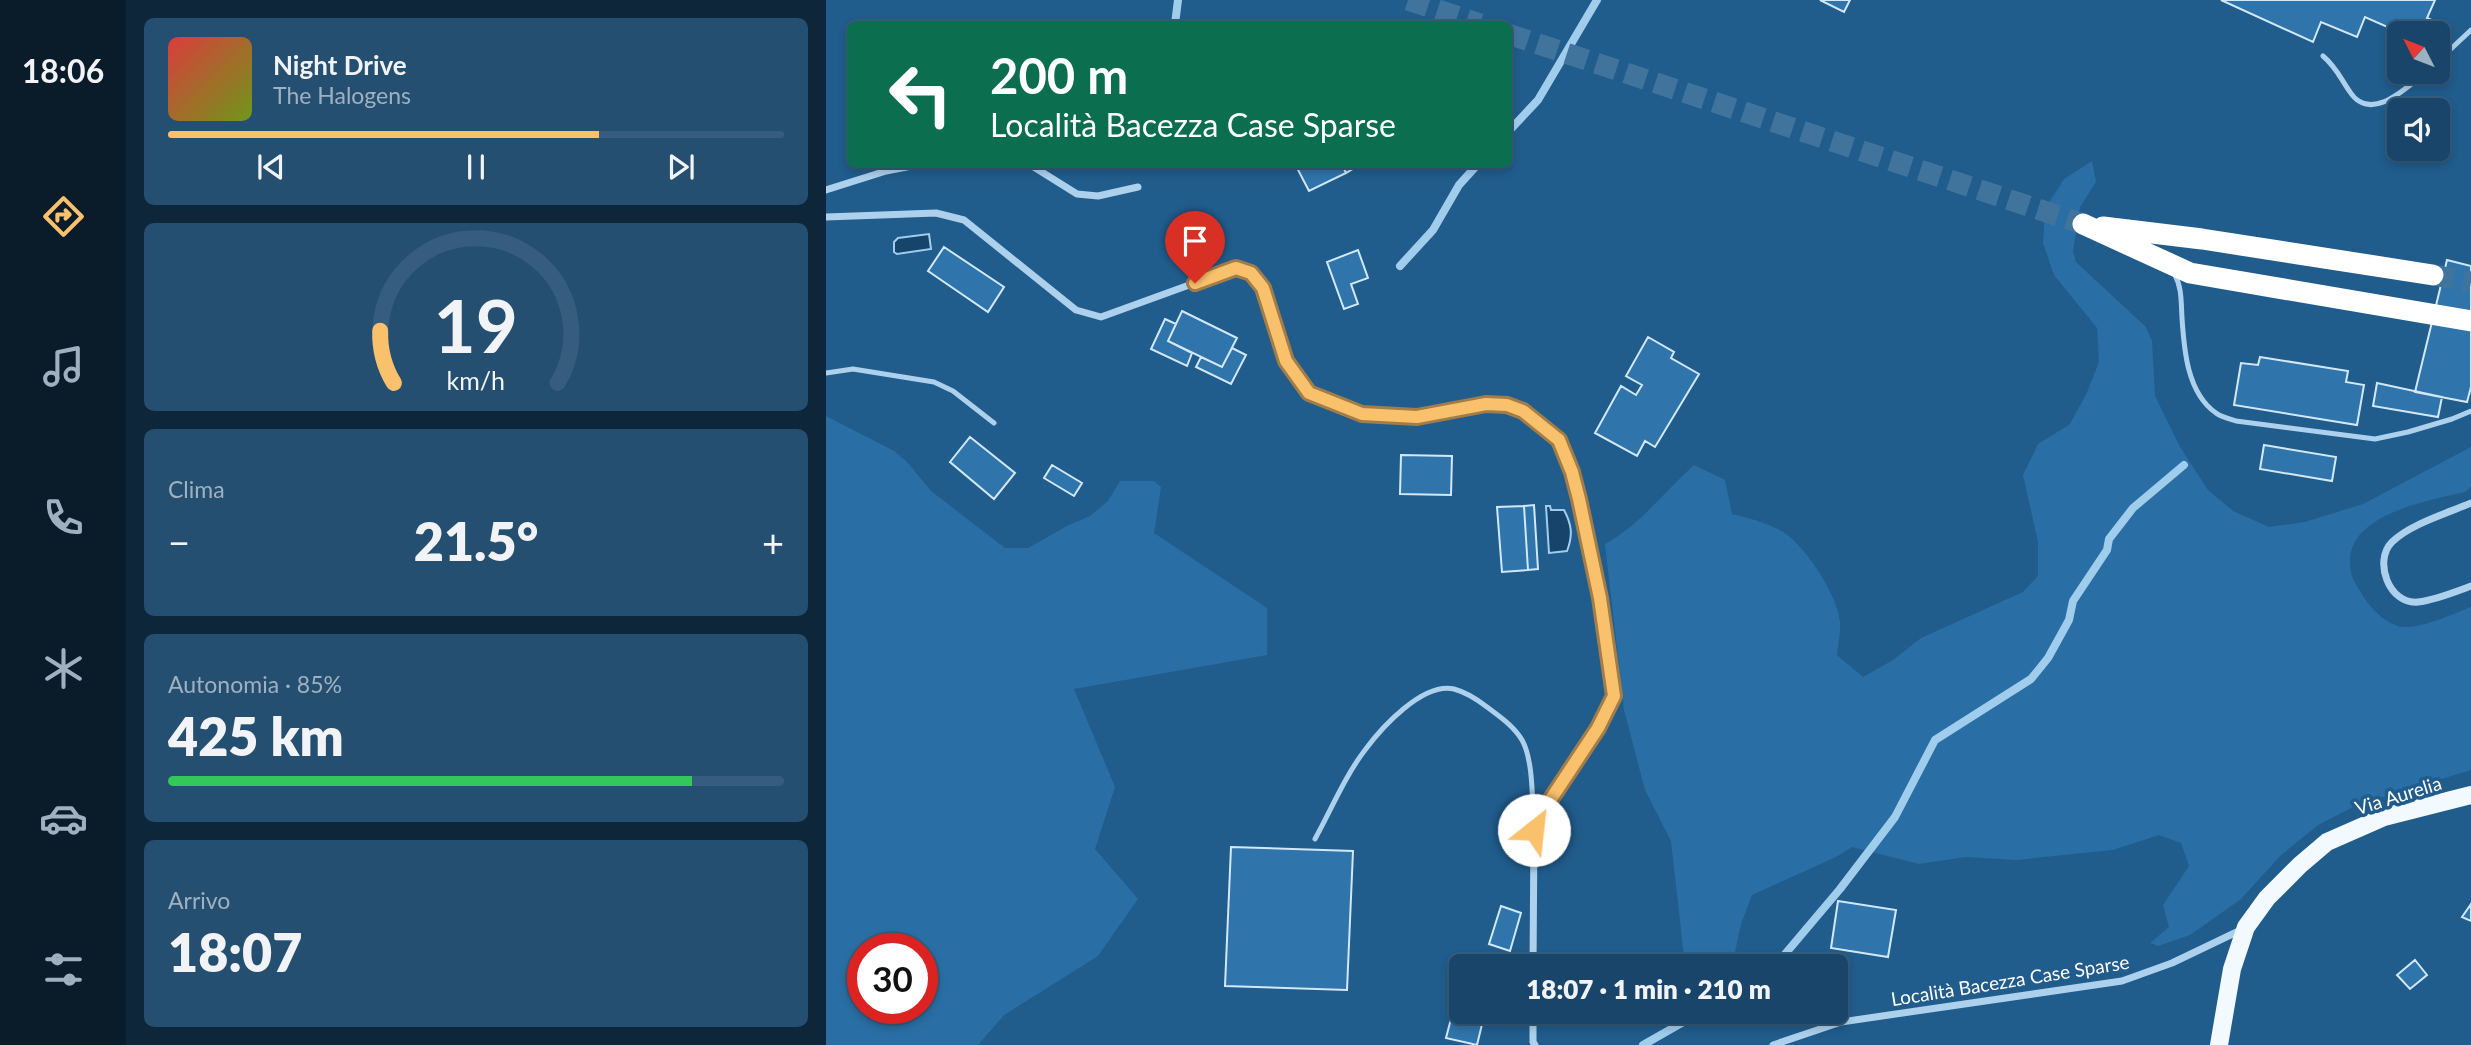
<!DOCTYPE html>
<html lang="it">
<head>
<meta charset="utf-8">
<style>
  body { margin:0; font-family:Lato,sans-serif; background:#254f71; color:#f1f3f6; height:100vh; display:flex; flex-direction:column; font-size:26px; white-space:nowrap }
  * { box-sizing:border-box; margin:0 }
  p { font-size:23px; color:#9fb1c0 }
  .icon { flex:none; width:38px; height:38px; fill:none; stroke:currentColor; stroke-width:2; stroke-linecap:round; stroke-linejoin:round }
  .map { position:relative; flex:1; overflow:hidden }
  .panel { display:flex; flex-direction:column; gap:18px; padding:18px; background:#0d263a; width:700px }
  .panel>* { flex:none }
  .hud { position:absolute; left:21px; top:21px; width:665px; height:147px; border-radius:10px; box-shadow:0 4px 10px #0003,0 0 0 2px #365d7d; background:#0b6e4f; color:#fff; overflow:hidden }
  .needle { width:46px; rotate:312deg }
  .fabs { position:absolute; left:1561px; top:21px; display:grid; gap:14px }
  .fabs a { display:grid; place-items:center; width:63px; height:63px; border-radius:10px; background:#184569; box-shadow:0 4px 10px #0003,0 0 0 2px #365d7d; font-size:35px }
  .speed { position:absolute; left:21px; top:933px; display:flex; gap:14px; font-size:35px; font-weight:700; text-align:center }
  .speed>* { display:grid; place-content:center; width:91px; height:91px; border-radius:50%; background:#184569; box-shadow:0 4px 10px #0003,0 0 0 2px #365d7d; line-height:1 }
  .speed .limit { border:10px solid #d22; background:#fff; color:#111 }
  .pin { position:absolute; display:grid; place-items:center; width:60px; height:60px; color:#fff; margin:-72px -30px; border-radius:50% 50% 50% 0; rotate:-45deg; box-shadow:0 0 7px #0007 }
  .pin .icon { rotate:45deg }
  .me { position:absolute; width:77px; margin:-38px; rotate:29deg; stroke-linejoin:round; filter:drop-shadow(0 0 5px #0008) }
  .turn { display:flex; align-items:center; gap:24px; height:147px; padding:0 28px; font-size:32px }
  .turn .icon { width:91px; height:91px; stroke-width:2.5 }
  .turn b { display:block; font-size:49px; line-height:60px }
  .big { font-size:52px; font-weight:800; line-height:1.1 }
  .panel .widget { flex:1; display:flex; flex-direction:column; justify-content:center; gap:10px; min-width:0; padding:0 24px; border-radius:10px; background:#254f71 }
  .panel .dial { align-items:center; gap:0 }
  .dial svg { height:182px; overflow:visible; fill:none; stroke:#365d7d; stroke-width:7; stroke-linecap:round; text-anchor:middle }
  .dial text { fill:#f1f3f6; stroke:none }
  .song { display:flex; align-items:center; gap:21px }
  .cover { width:84px; height:84px; border-radius:10px; background:linear-gradient(135deg,hsl(0 70% 55%),hsl(80 70% 35%)) }
  .played { height:7px; border-radius:4px; background:linear-gradient(90deg,#fac16d 70%,#365d7d 70%) }
  .keys { display:flex; justify-content:space-around; direction:ltr }
  .heat { display:flex; justify-content:space-between; align-items:center; font-size:38px; direction:ltr }
  .charge { height:10px; border-radius:5px; background:linear-gradient(90deg,#34c759 85%,#365d7d 0) }
  .trip { position:absolute; left:623px; top:954px; width:399px; height:70px; border-radius:10px; background:#184569; box-shadow:0 4px 10px #0003,0 0 0 2px #365d7d; font-weight:800; line-height:70px; text-align:center }
  main { display:flex; flex:1; min-height:0 }
  .menu { display:flex; flex-direction:column; width:126px; justify-content:space-around; align-items:center; background:#0a1c2a; color:#9fb1c0 }
  .menu .icon { width:49px; height:49px }
  .menu .current { color:#fac16d }
  .menu b { font-size:32px; color:#f1f3f6 }
  .map>svg:first-child { display:block }
  .green { fill:#296fa5; fill-rule:evenodd }
  .water { fill:#16446b; stroke:#a1cded; stroke-width:2 }
  .lines { fill:none; stroke-linecap:round; stroke-linejoin:round }
  .stream { stroke:#a1cded; stroke-width:8 }
  .building { fill:#2f74aa; stroke:#d2e8f9; stroke-width:2 }
  .motorway-tunnel { stroke:#41749d; stroke-width:21; stroke-dasharray:21 10; stroke-linecap:butt }
  .service { stroke:#add1ec; stroke-width:5 }
  .minor { stroke:#add1ec; stroke-width:7 }
  .primary { stroke:#f2f9ff; stroke-width:18 }
  .motorway { stroke:#fff; stroke-width:21 }
  .route-casing { stroke:#a27d47; stroke-width:18 }
  .route { stroke:#fac16d; stroke-width:12 }
  .labels { text-anchor:middle; dominant-baseline:central; stroke-width:7; stroke-linejoin:round; paint-order:stroke }
  .street-label { font-size:19px; fill:#fff; stroke:#205c8c }
</style>
</head>
<body>
<main>
<nav class="menu">
<b>18:06</b>
<svg class="icon current" aria-label="directions" viewBox="0 0 24 24"><path d="M12 3l9 9-9 9-9-9zM9 14v-3h6M13 9l2 2-2 2"/></svg>
<svg class="icon" aria-label="music" viewBox="0 0 24 24"><path d="M9 18V5l10-2v13"/><circle cx="6" cy="18" r="3"/><circle cx="16" cy="16" r="3"/></svg>
<svg class="icon" aria-label="phone" viewBox="0 0 24 24"><path d="M5 4h4l2 5-3 2q2 4 5 5l2-3 5 2v4C11 20 4 13 5 4z"/></svg>
<svg class="icon" aria-label="climate" viewBox="0 0 24 24"><path d="M12 3v18M4 7l16 10M4 17L20 7"/></svg>
<svg class="icon" aria-label="car" viewBox="0 0 24 24"><path d="M5 17H2v-5l4-1 3-4h7l3 4 3 1v5h-3M9 17h6M6 11h13"/><circle cx="7" cy="17" r="2"/><circle cx="17" cy="17" r="2"/></svg>
<svg class="icon" aria-label="filters" viewBox="0 0 24 24"><path d="M4 7h16M4 17h16"/><circle cx="9" cy="7" r="2"/><circle cx="15" cy="17" r="2"/></svg>
</nav>
<section class="panel">
<div class="widget">
<div class="song"><i class="cover"></i><div><b>Night Drive</b><p>The Halogens</p></div></div>
<div class="played"></div>
<div class="keys"><svg class="icon" aria-label="previous" viewBox="0 0 24 24"><path d="M18 5L8 12l10 7zM5 5v14"/></svg><svg class="icon" aria-label="pause" viewBox="0 0 24 24"><path d="M8 5v14M16 5v14"/></svg><svg class="icon" aria-label="next" viewBox="0 0 24 24"><path d="M6 5l10 7-10 7zM19 5v14"/></svg></div>
</div>
<div class="widget dial"><svg viewBox="0 0 100 80">
<path d="M14 69A42 42 0 1 1 86 69"/>
<path d="M14 69A42 42 0 0 1 8 46" stroke="#fac16d"/>
<text x="50" y="56" font-size="32" font-weight="700">19</text>
<text x="50" y="72" font-size="11">km/h</text>
</svg></div>
<div class="widget"><p>Clima</p>
<div class="heat"><a>−</a><b class="big">21.5°</b><a>+</a></div>
</div>
<div class="widget"><p>Autonomia · 85%</p><b class="big">425 km</b><div class="charge"></div></div>
<div class="widget"><p>Arrivo</p><b class="big">18:07</b></div>
</section>
<div class="map">
<svg width="1645" height="1045" viewBox="0 0 1645 1045">
  <rect width="100%" height="100%" fill="#205c8c"/>
  <path class="green" d="M1266,161L1270,182L1254,207L1247,251L1250,262L1320,327L1326,341L1329,396L1354,447L1382,490L1407,511L1443,527L1479,522L1537,504L1645,447V487L1639,492C1601,501 1513,515 1525,572C1526,580 1533,589 1537,596C1545,609 1562,626 1578,627C1597,628 1627,614 1645,607V770L1531,805L1492,825L1454,856L1415,899L1364,935L1332,946L1324,943L1343,927L1337,905L1363,866L1355,843L1333,835L1287,850L1190,860L1140,857L1093,864L1026,847L1010,857L926,895L915,924L906,966H859L845,841L819,790L798,710L779,544C814,525 838,492 868,465L899,480L906,514C923,518 942,523 957,532C979,545 1012,596 1014,622C1015,632 1012,644 1011,655L1037,677L1067,660L1095,638L1197,592L1212,576V542L1197,475L1212,444L1243,425L1260,395L1273,362L1271,328L1228,275L1217,243L1219,209L1238,179Z
    M0,416L68,451L81,462L105,491L179,548H202L243,525L264,516L282,501L294,481H328L335,487L328,533L441,608V655L248,689L289,787L269,849L312,899L272,956L178,1015L152,1045H0ZM37,948H96V1008H37Z"/>
  <path class="water" d="M103,234L105,249L71,254L68,252V242L72,238Z
    M720,506H724L725,510H738C746,525 747,535 741,551L723,553Z"/>
  <g class="lines">
    <path class="stream" d="M349,24L352,0
      M682,132L712,100L771,0
      M574,266L607,230L633,185L652,164
      M949,966L1014,889L1069,817L1109,740L1205,679L1222,658L1243,620L1247,601L1281,550L1283,539L1307,508L1358,465
      M817,1045L875,1012"/>
  </g>
  <path class="building" d="M994,0H1024L1018,12Z
    M1395,0H1609L1601,18L1622,27L1612,49V33H1575L1539,17L1531,37L1495,22L1487,42Z
    M469,164H516L520,173L483,191Z
    M516,164H535L520,173Z
    M118,247L178,287L162,312L102,271Z
    M532,250L542,278L525,284L532,304L518,309L501,262Z
    M1621,260L1645,266V387L1641,402L1589,392Z
    M356,311L411,338L396,367L342,341Z
    M339,319L350,324L342,341L366,353L361,366L325,349Z
    M822,337L848,352L845,358L873,374L829,447L819,441L811,456L769,433L795,386L810,395L816,385L800,376Z
    M406,348L420,355L405,384L370,367L375,357L396,367Z
    M1434,357L1522,371L1520,382L1538,385L1531,425L1408,405L1415,363L1432,365Z
    M1551,383L1616,397L1612,417L1547,406Z
    M144,437L189,473L168,499L124,462Z
    M1438,445L1510,457L1506,481L1434,469Z
    M575,455L626,456L625,495L574,494Z
    M226,465L256,483L248,496L218,478Z
    M708,505L712,569L702,570L698,506Z
    M698,506L702,570L676,572L671,507Z
    M405,847L527,851L521,990L399,986Z
    M1012,901L1070,910L1062,957L1005,948Z
    M1645,904V921L1636,917Z
    M675,906L695,913L684,951L663,944Z
    M641,954L671,962L670,966H638Z
    M1589,960L1601,975L1584,989L1571,975Z
    M634,984L635,1012H659L651,1045L620,1038Z"/>
  <g class="lines">
    <path class="motorway-tunnel" d="M582,0L654,24
      M682,34L1257,224
      M1607,275L1645,282"/>
    <path class="service" d="M1497,56C1511,68 1514,78 1524,92C1545,124 1581,87 1600,72
      M1612,61L1645,30
      M1349,275C1356,288 1355,303 1356,318C1358,349 1361,393 1390,413C1395,417 1404,419 1410,421L1549,439L1582,432L1626,419L1645,411
      M0,373L27,369L108,382L127,391L168,423
      M489,839C505,810 519,776 539,750C556,727 597,682 628,689C639,692 652,700 661,707C673,716 688,726 696,740C708,761 706,805 708,830"/>
    <path class="minor" d="M203,164L251,194L272,196L312,187
      M0,190L60,171L96,164
      M0,217L110,213L138,220L250,310L275,317L410,268L425,273L437,288L460,361L483,393L536,414L591,417L660,404L681,405L697,411L733,440L746,472L753,499L774,598L785,667L787,696L772,728L723,802L708,830L707,966
      M1645,503C1622,513 1584,524 1566,542C1547,561 1563,605 1592,602C1609,600 1629,592 1645,586
      M707,1012V1042L709,1045
      M947,1045L1015,1022L1296,981L1346,963L1417,929"/>
    <path class="primary" d="M1393,1045L1406,969L1420,927L1441,898L1474,865L1501,842L1558,817L1645,795"/>
    <path class="motorway" d="M1257,224L1364,273L1645,321
      M1277,227L1376,239L1607,275"/>
  </g>
  <g class="lines">
    <defs>
      <path id="route" d="M369,283L410,268L425,273L437,288L460,361L483,393L536,414L591,417L660,404L681,405L697,411L733,440L746,472L753,499L774,598L788,696L772,728L723,802L708,830"/>
    </defs>
    <use href="#route" class="route-casing"/>
    <use href="#route" class="route"/>
  </g>
  <g class="labels">
    <g class="street-label">
      <text transform="translate(1572 795) rotate(-17)">Via Aurelia</text>
      <text transform="translate(1184 980) rotate(-9)">Località Bacezza Case Sparse</text>
    </g>
  </g>
</svg>
<div class="fabs">
<a><svg class="needle" viewBox="-14 -14 28 28"><path d="M0-13l5 13h-10z" fill="#e53935"/><path d="M0 13l5-13h-10z" fill="#9fb1c0"/></svg></a>
<a><svg class="icon" aria-label="sound" viewBox="0 0 24 24"><path d="M4 9h4l5-4v14l-5-4H4zM17 9q2 3 0 6"/></svg></a>
</div>
<div class="speed"><div class="limit">30</div></div>
<div class="pin" style="left:369px;top:283px;background:#d93025"><svg class="icon" aria-label="arrive" viewBox="0 0 24 24"><path d="M6 21V4h12l-3 4 3 4H6"/></svg></div>
<svg class="me" style="left:708px;top:830px" viewBox="-20 -20 40 40"><circle r="19" fill="#fff"/><path d="M0-13L10 11 0 6-10 11z" fill="#fac16d"/></svg>
<div class="trip">18:07 · 1 min · 210 m</div>
<div class="hud">
<div class="turn"><svg class="icon" aria-label="left" viewBox="0 0 24 24"><path d="M17 20v-9H6M10 6l-5 5 5 5"/></svg><div><b>200 m</b>Località Bacezza Case Sparse</div></div>
</div>
</div>
</main>
</body>
</html>
